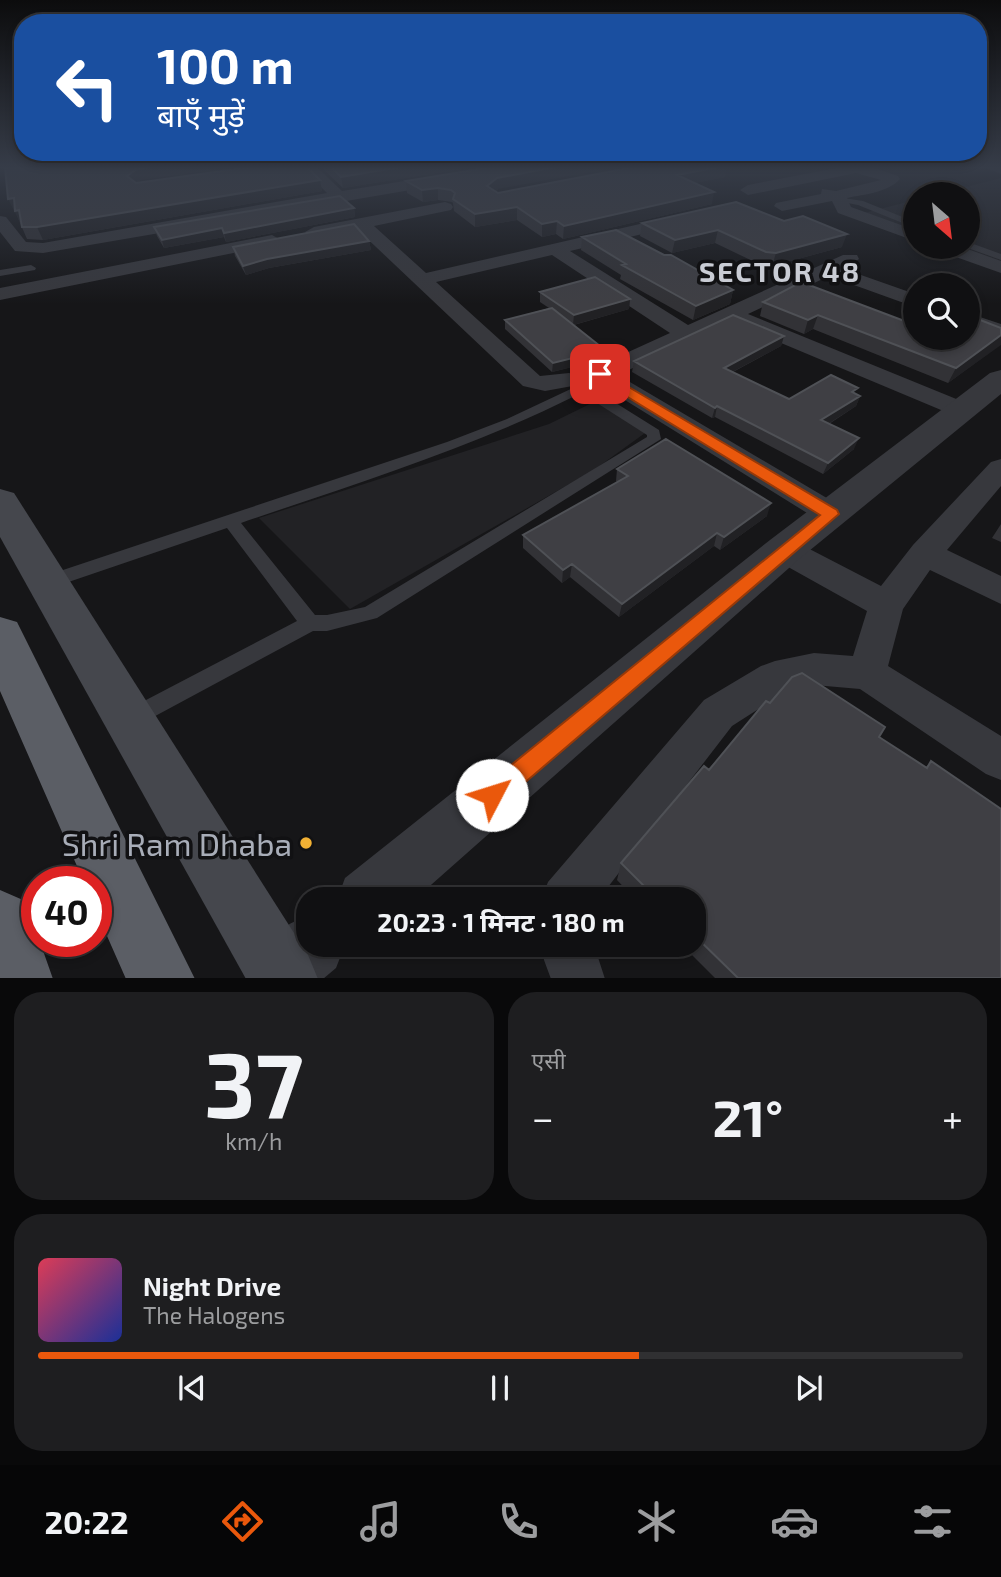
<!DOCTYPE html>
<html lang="hi">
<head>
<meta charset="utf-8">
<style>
  body { margin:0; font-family:"Exo 2","Noto Sans Devanagari",sans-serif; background:#1e1e20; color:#f1f3f6; height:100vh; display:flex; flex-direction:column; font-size:26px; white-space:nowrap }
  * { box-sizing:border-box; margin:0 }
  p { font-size:23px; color:#9c9d9f }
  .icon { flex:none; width:38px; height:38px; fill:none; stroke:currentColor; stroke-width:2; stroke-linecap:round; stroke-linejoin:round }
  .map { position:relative; height:978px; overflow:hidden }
  .details { display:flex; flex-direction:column; gap:14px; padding:14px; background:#09090a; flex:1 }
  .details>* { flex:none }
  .hud { position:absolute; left:14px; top:14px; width:973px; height:147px; border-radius:28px; box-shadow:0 4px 10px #0003,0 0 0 2px #303032; background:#1a4fa0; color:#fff; overflow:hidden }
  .needle { width:46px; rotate:152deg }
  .fabs { position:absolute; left:903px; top:182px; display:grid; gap:14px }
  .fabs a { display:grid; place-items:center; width:77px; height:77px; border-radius:50%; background:#101012; box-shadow:0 4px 10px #0003,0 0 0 2px #303032; font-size:35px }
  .speed { position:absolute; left:21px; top:866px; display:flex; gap:14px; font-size:35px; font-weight:700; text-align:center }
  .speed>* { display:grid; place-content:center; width:91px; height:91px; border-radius:50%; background:#101012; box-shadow:0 4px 10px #0003,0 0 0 2px #303032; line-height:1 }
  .speed .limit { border:10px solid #d22; background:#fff; color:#111 }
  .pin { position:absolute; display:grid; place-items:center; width:60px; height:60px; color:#fff; margin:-30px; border-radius:14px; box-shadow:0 4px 10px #0006 }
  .me { position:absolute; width:77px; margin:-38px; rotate:50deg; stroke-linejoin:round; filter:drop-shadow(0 0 5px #0008) }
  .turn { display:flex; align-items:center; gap:24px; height:147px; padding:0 28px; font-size:32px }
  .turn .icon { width:91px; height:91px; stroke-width:2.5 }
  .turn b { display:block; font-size:49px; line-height:60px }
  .big { font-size:52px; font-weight:700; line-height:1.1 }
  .details .card { flex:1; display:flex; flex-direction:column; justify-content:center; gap:10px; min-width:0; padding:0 24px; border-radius:28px; background:#1e1e20 }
  .details .dial { align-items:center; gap:0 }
  .dial b { font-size:91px; line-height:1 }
  .song { display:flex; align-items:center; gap:21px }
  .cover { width:84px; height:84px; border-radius:10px; background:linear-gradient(135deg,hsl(350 70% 55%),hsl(230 70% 35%)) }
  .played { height:7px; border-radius:4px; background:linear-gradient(90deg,#ea580c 65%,#303032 65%) }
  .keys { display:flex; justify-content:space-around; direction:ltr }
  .heat { display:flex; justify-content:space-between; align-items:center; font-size:38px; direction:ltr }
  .details .tiles { flex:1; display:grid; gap:14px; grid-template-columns:1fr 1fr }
  .card:last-child { grid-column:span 2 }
  .trip { position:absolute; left:296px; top:887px; width:410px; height:70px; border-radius:28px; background:#101012; box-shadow:0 4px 10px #0003,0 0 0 2px #303032; font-weight:700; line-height:70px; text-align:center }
  .tabs { display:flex; height:112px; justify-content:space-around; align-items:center; background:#060607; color:#9c9d9f }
  .tabs .icon { width:49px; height:49px }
  .tabs .on { color:#ea580c }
  .tabs b { font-size:32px; color:#f1f3f6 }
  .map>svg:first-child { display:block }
  .built { fill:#222225 }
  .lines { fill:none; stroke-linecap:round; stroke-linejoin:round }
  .service { fill:#37383d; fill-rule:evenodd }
  .minor { fill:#37383d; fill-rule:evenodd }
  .tertiary { fill:#37383d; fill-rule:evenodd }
  .secondary { fill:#45474d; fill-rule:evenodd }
  .trunk { fill:#5b5e65; fill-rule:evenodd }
  .wall { fill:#323236 }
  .shaded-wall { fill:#212124 }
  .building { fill:#3f3f44; stroke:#4f5156; stroke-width:2 }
  .route { fill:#ea580c; stroke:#983908; stroke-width:2 }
  .poi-dot { fill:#f2b134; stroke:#111113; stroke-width:2.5 }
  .labels { text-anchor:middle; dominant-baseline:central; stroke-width:7; stroke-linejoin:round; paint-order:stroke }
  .far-district-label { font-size:28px; font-weight:bold; letter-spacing:2px; fill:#c9ccd4; stroke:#111113 }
  .near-poi-label { font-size:32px; fill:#a8adb8; stroke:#111113; text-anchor:end }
</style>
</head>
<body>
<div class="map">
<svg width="1001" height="979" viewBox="0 0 1001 979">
  <rect width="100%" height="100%" fill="#161618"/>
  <path class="built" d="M1001,178V263L957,247H968V194H938Z
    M915,200V232L864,213Z
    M596,401L645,433L594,470L350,609L259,518L549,424Z"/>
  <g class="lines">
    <path class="service" d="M837,197L863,201L915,222V228L858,205L837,201Z
      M968,242L1001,254V260L965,247H968Z
      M31,265L36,268L35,270L0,276V270Z
      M575,387L595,390L659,430L661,439L377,618L327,631H313L133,728L125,725L122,718L125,711L297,621L227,528L48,589L42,587L39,582L42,577L447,442L507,419ZM577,395L586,396L647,435V437L365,607L327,615H315L241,523C354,484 469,449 577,395Z"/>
    <path class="minor" d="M301,167H317L342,191L492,167H528L521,171L43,253L15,251L0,232V216L6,217L26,242L43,243L327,193Z
      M842,167H872L898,176L900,179C887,193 865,194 847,198L851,207L915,230V241L838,213L832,201L782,211L774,206L776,203L821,194L822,189L836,191L881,180L856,173L748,195L740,190L748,185Z
      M984,167H1001V174Z
      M445,202L451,204L453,207L451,210L374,226L426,273L679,215L685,216L687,220L685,224L570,251L688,325L843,255H857L859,259L844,269L915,294V307L829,276L748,314L971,405L975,410L971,415L962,418L953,415L738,325L735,320L618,375L842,507L846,514L842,521L831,525L820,521L591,379L588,374L591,369L670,333L552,255L436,282L540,376L569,373L578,375L581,380L578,385L545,391L523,386L357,229L314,237L305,232L314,227Z
      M272,235L281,240L278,244L0,300V288Z
      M936,247H962L1001,261V273L939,251Z
      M968,313L1001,324V338L968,326Z
      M1001,459V486L947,550L1001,576V604L930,570L903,609L888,666L1001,736V780L986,774L860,689L814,685L785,692L732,726L598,900H541L548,882L704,700L761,666L775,661L814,653L853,656L867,611L772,558L768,550L772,542L784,538L796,542L881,586L913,545L991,462Z
      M542,945H594L605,979H551L544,960Z"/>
    <path class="tertiary" d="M1001,370V394L798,560L414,900H337L345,878L770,540L990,373Z
      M308,915V945H345L336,968L323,979H251L248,972C261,942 278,928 308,915Z"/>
    <path class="secondary" d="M0,489L14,493L308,955L318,979H246L0,537Z"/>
    <path class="trunk" d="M0,617L17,622L195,979H126L96,911V882H84L0,691Z
      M0,890L23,900L37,934V942H40L53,979H0Z"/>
  </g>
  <path class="wall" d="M321,167H473L343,188Z
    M725,177L694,183L712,204L563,239L556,234L542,237L517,220L475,227L454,211L453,203L452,202L438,200L423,202L407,193L406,181L498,189L496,191L498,193Z
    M141,180L136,183L320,180L322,191L43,240L27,239L15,211H14Z
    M736,202L842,247L772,266H763L715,243L672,253L640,236L642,223Z
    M354,208L355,217L226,242L224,237L164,248L157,236L154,227Z
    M582,237L733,290L730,304L693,320L620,279L621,275L581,250Z
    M369,241L371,250L269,268L246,275L235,256L233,247Z
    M540,292L630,299L629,309L574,325L604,359L552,372L505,329V320L549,308L540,302Z
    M763,302L915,338H968L1001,328V344L948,383L813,329L804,334L760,316Z
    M784,336L781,346L733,372L789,399L856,394L860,396L856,406L829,424L854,449L823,474L715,417L712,418L632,372L634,361Z
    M617,469L767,516L720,550L714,546L619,617L570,577L562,583L523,548V535L617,482L616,481Z
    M1001,524V542L992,538Z
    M770,703L879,737L926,767L931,761L1001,978H715L682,945H693V900H636L617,880L621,863Z"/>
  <path class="shaded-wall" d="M150,167H234L141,180L131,187L127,176L137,169Z
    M401,167H473L343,188L341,177Z
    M556,167H617L498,189L488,198L487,186L497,178Z
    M719,167H727L725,177L675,187L677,175Z
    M320,180L322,191L43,240L37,227Z
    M438,188V200L423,202L422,190Z
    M714,192L712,204L563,239L564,226Z
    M14,198L20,210L21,224L8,199Z
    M517,207V220L475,227V214Z
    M354,208L355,217L226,242L224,233Z
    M557,221L556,234L542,237V224Z
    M222,228L224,237L164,248L162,240Z
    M718,230L715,243L672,253L675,240Z
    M847,234L842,247L772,266L776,253Z
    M369,241L371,250L269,268L246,275L243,266L267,259Z
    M733,290L730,304L693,320L696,306Z
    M630,299L629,309L573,325L574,315Z
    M818,315L813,329L804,334L808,320Z
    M1001,335V345L948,383L956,368Z
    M784,336L781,346L721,378L724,368Z
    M605,350L604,359L552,372L553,363Z
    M860,396L856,406L817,431L821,420Z
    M717,406L715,417L712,418L715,408Z
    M859,438L854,449L823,474L828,463Z
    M771,503L767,516L720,550L724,537Z
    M717,533L714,546L619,617L622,604Z
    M572,564L570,577L562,583L563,570Z"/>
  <path class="building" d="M5,167H150L137,169L127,176L136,183L251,167H307L320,180L37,227H22L19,210L15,211L14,198L8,199Z
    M331,167H401L341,177Z
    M492,167H556L497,178L487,186L498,193L634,167H719L677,175L714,192L564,226L557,221L542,224L517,207L475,214L453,199L455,193L451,190L438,188L422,190L406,181Z
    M340,196L354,208L224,233L222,228L162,240L154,227Z
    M736,202L784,221L803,216L847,234L776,253L766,252L718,230L675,240L642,223Z
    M354,224L369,241L267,259L243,266L233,247Z
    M616,230L664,255H671L733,290L696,306L622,265L626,264L582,237Z
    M595,277L630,299L574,315L540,292Z
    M801,282L915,325V338H968V323L975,318L1001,328V335L956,368L818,315L808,320L763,302Z
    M552,308L605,350L553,363L505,320Z
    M733,315L784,336L724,368L789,399L831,375L858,388L852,392L860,396L821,420L859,438L828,463L717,406L715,408L634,361Z
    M666,439L771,503L724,537L717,533L622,604L572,564L563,570L523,535L628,476L617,469Z
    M802,673L885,727L879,737L927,768L931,761L1001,809V978H738L693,934V900H658L621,863L704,766L709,770L766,701L770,703L792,677Z"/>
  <linearGradient id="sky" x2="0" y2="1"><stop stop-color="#0c0c0d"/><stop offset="0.55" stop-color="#363c48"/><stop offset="1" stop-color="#363c48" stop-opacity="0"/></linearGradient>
  <rect width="1001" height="304" fill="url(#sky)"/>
  <path class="route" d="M600,370L837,510L839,514L501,803L492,807L484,803L481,795L484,787L820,515L595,377L593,374Z"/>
  <circle class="poi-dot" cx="306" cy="843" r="7"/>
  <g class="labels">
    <g class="far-district-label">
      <text x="780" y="271">SECTOR 48</text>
    </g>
    <g class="near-poi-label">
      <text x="292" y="843">Shri Ram Dhaba</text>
    </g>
  </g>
</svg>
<div class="fabs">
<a><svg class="needle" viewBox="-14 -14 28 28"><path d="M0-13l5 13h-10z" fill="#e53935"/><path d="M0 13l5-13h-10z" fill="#9c9d9f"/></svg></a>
<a><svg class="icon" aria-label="search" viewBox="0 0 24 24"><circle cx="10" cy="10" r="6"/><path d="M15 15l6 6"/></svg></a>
</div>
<div class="speed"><div class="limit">40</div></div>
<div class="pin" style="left:600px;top:374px;background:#d93025"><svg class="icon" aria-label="arrive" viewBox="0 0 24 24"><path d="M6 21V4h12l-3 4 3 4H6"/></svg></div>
<svg class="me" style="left:492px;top:795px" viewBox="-20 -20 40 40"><circle r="19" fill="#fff"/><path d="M0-13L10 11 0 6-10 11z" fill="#ea580c"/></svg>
<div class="trip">20:23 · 1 मिनट · 180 m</div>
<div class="hud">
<div class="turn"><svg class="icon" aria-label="left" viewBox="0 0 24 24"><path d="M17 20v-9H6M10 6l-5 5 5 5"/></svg><div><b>100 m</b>बाएँ मुड़ें</div></div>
</div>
</div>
<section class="details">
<div class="tiles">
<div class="card dial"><b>37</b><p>km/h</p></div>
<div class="card"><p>एसी</p>
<div class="heat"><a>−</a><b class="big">21°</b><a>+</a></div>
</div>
<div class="card">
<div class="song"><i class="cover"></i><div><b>Night Drive</b><p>The Halogens</p></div></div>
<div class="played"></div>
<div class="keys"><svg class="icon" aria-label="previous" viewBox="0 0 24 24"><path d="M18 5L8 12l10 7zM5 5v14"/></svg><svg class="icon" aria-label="pause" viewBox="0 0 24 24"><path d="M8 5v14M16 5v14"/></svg><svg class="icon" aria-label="next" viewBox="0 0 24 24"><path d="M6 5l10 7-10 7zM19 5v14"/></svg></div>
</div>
</div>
</section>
<nav class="tabs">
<b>20:22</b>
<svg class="icon on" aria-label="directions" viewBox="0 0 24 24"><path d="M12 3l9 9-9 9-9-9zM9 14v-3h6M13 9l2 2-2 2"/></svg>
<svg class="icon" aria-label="music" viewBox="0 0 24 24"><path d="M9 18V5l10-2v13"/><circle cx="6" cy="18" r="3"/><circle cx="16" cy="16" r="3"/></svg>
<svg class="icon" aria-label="phone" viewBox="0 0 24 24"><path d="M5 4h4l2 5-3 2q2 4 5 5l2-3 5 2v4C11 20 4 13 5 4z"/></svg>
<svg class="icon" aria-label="climate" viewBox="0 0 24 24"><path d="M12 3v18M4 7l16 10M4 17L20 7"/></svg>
<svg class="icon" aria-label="car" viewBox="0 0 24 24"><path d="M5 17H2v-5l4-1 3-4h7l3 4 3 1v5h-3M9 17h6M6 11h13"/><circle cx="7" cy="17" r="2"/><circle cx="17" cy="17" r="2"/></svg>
<svg class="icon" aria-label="filters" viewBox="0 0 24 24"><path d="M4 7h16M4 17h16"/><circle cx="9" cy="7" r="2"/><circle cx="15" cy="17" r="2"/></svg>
</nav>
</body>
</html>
